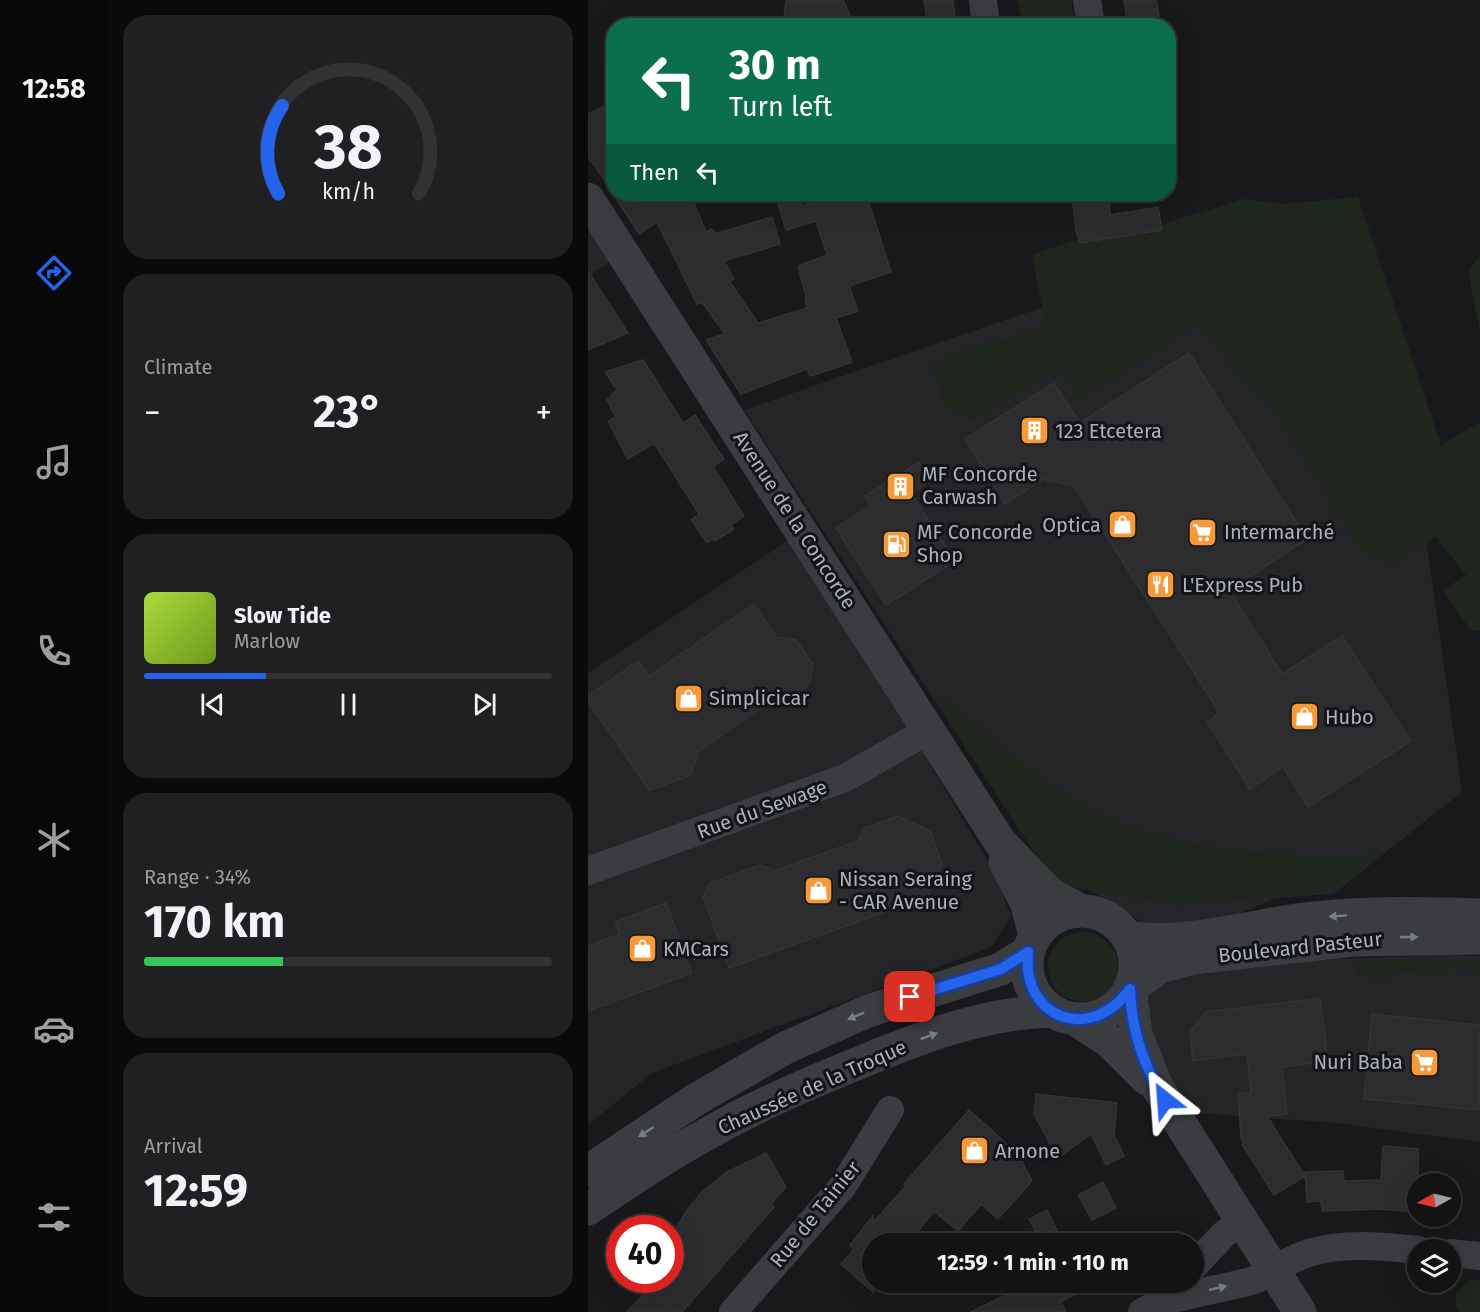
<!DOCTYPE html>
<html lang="en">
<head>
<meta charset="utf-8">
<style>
  body { margin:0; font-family:"Fira Sans",sans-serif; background:#202022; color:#f1f3f6; height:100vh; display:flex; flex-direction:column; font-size:22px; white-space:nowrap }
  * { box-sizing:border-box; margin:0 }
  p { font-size:20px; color:#9d9ea0 }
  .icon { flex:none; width:33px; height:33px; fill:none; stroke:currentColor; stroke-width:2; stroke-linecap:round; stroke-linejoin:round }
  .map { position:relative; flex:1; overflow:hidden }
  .drawer { display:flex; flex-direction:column; gap:15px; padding:15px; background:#0a0a0b; width:480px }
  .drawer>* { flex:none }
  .hud { position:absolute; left:18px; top:18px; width:570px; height:183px; border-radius:24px; box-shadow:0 6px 24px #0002,0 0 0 2px #323234; background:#0b6e4f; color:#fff; overflow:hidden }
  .needle { width:39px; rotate:262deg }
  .controls { position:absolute; left:819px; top:1173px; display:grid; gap:12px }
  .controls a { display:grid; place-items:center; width:54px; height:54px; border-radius:50%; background:#131314; box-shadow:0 6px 24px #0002,0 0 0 2px #323234; font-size:30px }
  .speed { position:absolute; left:18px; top:1215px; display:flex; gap:12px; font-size:30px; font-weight:700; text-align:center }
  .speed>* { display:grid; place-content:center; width:78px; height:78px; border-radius:50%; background:#131314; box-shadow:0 6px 24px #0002,0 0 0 2px #323234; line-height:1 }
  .speed .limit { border:9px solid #d22; background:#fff; color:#111 }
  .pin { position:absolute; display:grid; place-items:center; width:51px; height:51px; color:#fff; margin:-26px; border-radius:12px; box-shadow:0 3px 9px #0006 }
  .me { position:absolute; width:66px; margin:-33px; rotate:332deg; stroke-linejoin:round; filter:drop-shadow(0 0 4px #0008) }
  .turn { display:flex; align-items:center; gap:21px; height:126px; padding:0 24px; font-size:27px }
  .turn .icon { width:78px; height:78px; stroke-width:2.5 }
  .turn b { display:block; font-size:42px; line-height:51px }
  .then { display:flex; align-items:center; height:57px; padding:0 24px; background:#0003; gap:12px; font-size:22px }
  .big { font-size:45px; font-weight:700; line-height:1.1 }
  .drawer .tile { flex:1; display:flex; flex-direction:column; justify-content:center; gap:9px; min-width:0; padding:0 21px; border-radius:24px; background:#202022 }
  .drawer .dial { align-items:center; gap:0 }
  .dial svg { height:156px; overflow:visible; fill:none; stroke:#323234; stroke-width:7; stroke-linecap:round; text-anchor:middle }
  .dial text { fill:#f1f3f6; stroke:none }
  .song { display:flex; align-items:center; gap:18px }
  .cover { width:72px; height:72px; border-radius:9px; background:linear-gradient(135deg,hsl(80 70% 55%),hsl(80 70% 35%)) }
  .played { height:6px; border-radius:3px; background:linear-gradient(90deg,#2563eb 30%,#323234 30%) }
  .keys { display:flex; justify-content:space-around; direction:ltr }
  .heat { display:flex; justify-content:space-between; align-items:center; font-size:33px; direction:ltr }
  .charge { height:9px; border-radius:4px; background:linear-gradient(90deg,#34c759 34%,#323234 0) }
  .trip { position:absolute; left:274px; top:1233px; width:342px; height:60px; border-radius:30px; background:#131314; box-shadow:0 6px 24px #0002,0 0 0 2px #323234; font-weight:700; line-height:60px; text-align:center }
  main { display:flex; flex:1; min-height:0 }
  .tab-bar { display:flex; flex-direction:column; width:108px; justify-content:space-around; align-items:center; background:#080808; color:#9d9ea0 }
  .tab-bar .icon { width:42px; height:42px }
  .tab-bar .current { color:#2563eb }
  .tab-bar b { font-size:27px; color:#f1f3f6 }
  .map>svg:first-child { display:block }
  .built { fill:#252528 }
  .green { fill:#1e261e }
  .building { fill:#2c2c2f; stroke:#333337; stroke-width:1.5 }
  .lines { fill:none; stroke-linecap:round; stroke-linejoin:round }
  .minor { stroke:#3a3c40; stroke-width:28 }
  .tertiary { stroke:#3a3c40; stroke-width:33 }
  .oneway { fill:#787d84 }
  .route-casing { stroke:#184099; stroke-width:15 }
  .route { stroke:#2563eb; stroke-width:10 }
  .labels { text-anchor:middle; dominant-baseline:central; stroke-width:6; stroke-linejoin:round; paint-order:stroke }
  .poi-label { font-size:20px; fill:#abb2bb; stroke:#141416; text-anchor:start }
  .street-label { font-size:20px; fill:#abb2bb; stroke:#141416 }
</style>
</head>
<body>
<main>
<nav class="tab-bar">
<b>12:58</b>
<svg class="icon current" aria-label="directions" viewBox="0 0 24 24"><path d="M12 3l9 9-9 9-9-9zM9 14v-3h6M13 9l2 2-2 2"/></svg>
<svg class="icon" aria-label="music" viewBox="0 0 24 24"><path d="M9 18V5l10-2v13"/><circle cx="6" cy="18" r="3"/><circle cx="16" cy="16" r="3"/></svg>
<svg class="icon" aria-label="phone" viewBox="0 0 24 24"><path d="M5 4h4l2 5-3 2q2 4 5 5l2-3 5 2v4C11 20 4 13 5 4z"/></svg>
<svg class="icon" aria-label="climate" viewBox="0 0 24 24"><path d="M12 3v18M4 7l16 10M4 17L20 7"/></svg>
<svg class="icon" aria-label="car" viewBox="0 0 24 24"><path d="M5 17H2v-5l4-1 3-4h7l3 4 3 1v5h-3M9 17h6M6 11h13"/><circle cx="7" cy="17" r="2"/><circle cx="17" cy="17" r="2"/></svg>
<svg class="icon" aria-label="filters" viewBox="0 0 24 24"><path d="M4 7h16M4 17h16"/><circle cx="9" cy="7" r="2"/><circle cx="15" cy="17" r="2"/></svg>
</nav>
<section class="drawer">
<div class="tile dial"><svg viewBox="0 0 100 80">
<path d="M14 69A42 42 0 1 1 86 69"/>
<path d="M14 69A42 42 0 0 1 16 24" stroke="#2563eb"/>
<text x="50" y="56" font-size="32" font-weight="700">38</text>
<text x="50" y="72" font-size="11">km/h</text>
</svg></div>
<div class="tile"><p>Climate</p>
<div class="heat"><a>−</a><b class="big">23°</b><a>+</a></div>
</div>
<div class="tile">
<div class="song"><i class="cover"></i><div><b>Slow Tide</b><p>Marlow</p></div></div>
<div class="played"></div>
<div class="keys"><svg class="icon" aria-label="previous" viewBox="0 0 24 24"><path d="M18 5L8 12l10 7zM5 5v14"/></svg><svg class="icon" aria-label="pause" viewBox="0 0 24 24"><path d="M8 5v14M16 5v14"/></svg><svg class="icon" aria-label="next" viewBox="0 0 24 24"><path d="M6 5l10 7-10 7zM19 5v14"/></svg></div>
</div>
<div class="tile"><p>Range · 34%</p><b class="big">170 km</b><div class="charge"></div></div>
<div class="tile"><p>Arrival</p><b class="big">12:59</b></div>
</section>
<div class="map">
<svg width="892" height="1312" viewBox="0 0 892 1312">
  <rect width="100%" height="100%" fill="#19191b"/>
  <path class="built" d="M754,204L813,362L874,792L745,894L687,898L635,921L565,933L545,916L502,890L471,878L452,861L156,410Z
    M0,223L24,260L0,277Z
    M201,540L287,673L405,869L423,916L404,947L64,1073L0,1125V673Z
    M855,955L892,956V1142L748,1123L608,1113L593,1099L567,1055L555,1002L563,992L579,981L606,975L729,960Z"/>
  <path class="green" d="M429,0H483L487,25H436Z
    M770,197L853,445L892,422V631H883L855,590L878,575L848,537L803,564L775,552L683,405L651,377L613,323L492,399L473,368L384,420L356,405L345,363L387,345L421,340L457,324L444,255L481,242L572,225L655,199L694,204Z
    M892,256V333L880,271Z
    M355,701L370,708C410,746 453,782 501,808C578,851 703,860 791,855L746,891L588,905L478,886L462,873L429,826L351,703Z
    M460 967a35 35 0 1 1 70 0a35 35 0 1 1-70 0Z
    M831,959L892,961V971L860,968L859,975L805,970L803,979L767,975L768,963Z
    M881,1280H892V1312H871L868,1306V1292Z"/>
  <path class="building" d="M198,0H255L267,26H195Z
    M336,0H365L368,26H340Z
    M536,0H568L573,26H540Z
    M26,101V193L0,157V114Z
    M25,194H102L118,232L124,229L127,234L184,217L192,244L136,261L146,279L141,281L170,323L219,308L217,300H219L210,266L239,255L228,221L198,230L187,194H209L213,206L252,194H278L303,272L261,286L270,311L248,318L264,362L222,376L219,369L153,394L118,340L137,334L114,302L109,304L69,222L51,234Z
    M484,194H521L522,215L570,207L574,230L492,243L488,230Z
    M0,271L40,333L0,350Z
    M601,353L719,539L641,590L694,674L754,636L823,741L720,807L695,767L662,789L619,722L632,713L486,486L455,479L417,504L377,439L466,383L492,423Z
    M55,360L95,423L107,415L136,459L125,467L156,516L143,525L146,529L127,541L125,539L119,543L103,520L111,514L66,443L40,459L20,421L28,417L19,400L29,390L17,372Z
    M331,462L343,480L323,493L367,561L298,605L248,528L282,506L277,496Z
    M166,604L188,637L208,640L225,665L221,684L192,704L182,702L111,751L102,776L61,790L0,701V696L50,661L61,676Z
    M310,816L342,831L354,864L339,897L141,968L115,897L122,883L172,865L186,871L270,841L276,828Z
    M78,903L104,973L0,1011V946L32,934L27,922Z
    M732,998L740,1061L694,1067L699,1114L679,1116L717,1176L686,1195L654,1144L656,1143L653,1138L650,1093H663L659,1054L605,1061L602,1032L618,1012Z
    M784,1014L892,1025V1110L776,1099Z
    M448,1094L529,1103L526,1135L536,1156L518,1165L503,1134L470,1158L446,1114Z
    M381,1110L430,1154L444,1181L410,1219L393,1204L370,1231L346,1211L319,1244H285V1292L253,1264L266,1249L262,1245L285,1216V1223L318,1186L316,1184Z
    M795,1146L830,1149V1212L794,1209L734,1211L733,1201L719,1202L717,1172L755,1171L756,1181L793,1180Z
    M178,1153L198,1187L183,1204L186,1207L94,1312H39L68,1280H82V1240L97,1213L113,1193L139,1172Z
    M515,1182L528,1208L504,1220L490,1195Z
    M459,1210L470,1233L453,1241L441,1219Z
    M460,1282H509L473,1302L478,1312H383L437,1285L441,1292Z"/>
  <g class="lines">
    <path class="minor" d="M395,0L398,26
      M499,0L503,26
      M0,871L257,778L341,730
      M862,1253L892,1256
      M606,1266L635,1235L653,1221
      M145,1312L255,1186L302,1110
      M554,1312C587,1294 627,1291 663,1281C680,1276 692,1265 708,1258C744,1241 792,1246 830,1250"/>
    <path class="tertiary" d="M0,199L412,842L461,893L494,911
      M417,862L438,902L447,935
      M439 965a54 54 0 1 1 108 0a54 54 0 1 1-108 0Z
      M540,937C598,947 667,924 726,918C781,912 837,913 892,915
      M542,989L548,1034L568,1085L712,1312
      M542,989L571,967L606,958L766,940L892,938
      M487,1019L522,1042L559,1079
      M0,1171L107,1100L197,1048L280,1011L413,969L440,952
      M0,1209C42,1181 83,1153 128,1129C174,1103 224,1082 273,1062C336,1036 396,1013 465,1011"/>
  </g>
  <defs><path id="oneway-solid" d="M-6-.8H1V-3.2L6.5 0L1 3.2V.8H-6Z" transform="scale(1.5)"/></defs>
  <g class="oneway">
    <use href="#oneway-solid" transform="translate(750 916) rotate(176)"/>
    <use href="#oneway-solid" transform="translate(821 937)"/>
    <use href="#oneway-solid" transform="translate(268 1016) rotate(157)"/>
    <use href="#oneway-solid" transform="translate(341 1036) rotate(-20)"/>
    <use href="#oneway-solid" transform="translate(58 1132) rotate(147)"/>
    <use href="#oneway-solid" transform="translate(630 1288) rotate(-13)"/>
  </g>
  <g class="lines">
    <defs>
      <path id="route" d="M322,997L413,969L440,952C433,1019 503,1044 542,989C543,1028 556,1067 577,1100"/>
    </defs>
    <use href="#route" class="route-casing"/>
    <use href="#route" class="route"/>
  </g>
  <defs>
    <symbol id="building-square" viewBox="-11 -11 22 22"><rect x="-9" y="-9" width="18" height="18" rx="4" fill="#f69936" stroke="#141416"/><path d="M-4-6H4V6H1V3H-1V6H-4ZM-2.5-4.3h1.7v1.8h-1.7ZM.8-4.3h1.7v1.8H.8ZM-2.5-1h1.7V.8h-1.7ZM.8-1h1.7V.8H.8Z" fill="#fff"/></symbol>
    <symbol id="shop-square" viewBox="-11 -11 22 22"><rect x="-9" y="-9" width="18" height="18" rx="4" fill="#f69936" stroke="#141416"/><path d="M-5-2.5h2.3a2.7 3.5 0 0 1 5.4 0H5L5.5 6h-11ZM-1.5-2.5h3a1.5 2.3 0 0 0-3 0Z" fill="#fff"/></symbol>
    <symbol id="supermarket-square" viewBox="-11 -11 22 22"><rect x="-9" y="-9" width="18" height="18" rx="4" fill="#f69936" stroke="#141416"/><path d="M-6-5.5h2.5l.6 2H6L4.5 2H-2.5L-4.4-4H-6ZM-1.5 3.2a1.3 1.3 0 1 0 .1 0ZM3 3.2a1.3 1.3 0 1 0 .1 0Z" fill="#fff"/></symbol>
    <symbol id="fuel-square" viewBox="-11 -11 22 22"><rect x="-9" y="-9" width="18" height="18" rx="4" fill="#f69936" stroke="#141416"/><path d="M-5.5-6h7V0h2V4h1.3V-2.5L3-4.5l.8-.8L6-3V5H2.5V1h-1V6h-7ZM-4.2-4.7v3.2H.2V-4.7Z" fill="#fff"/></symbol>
    <symbol id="restaurant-square" viewBox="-11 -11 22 22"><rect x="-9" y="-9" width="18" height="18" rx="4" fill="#f69936" stroke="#141416"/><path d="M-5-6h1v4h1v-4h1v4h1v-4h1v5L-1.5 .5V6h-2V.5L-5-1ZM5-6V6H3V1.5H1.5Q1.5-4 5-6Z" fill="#fff"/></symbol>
  </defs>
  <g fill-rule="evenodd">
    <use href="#building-square" x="430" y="414" width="33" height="33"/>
    <use href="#building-square" x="296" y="470" width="33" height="33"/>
    <use href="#shop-square" x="518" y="508" width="33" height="33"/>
    <use href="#supermarket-square" x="598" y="516" width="33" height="33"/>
    <use href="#fuel-square" x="292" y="528" width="33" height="33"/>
    <use href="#restaurant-square" x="556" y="568" width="33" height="33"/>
    <use href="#shop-square" x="84" y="682" width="33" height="33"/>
    <use href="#shop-square" x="700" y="700" width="33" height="33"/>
    <use href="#shop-square" x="214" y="874" width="33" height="33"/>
    <use href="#shop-square" x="38" y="932" width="33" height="33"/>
    <use href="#supermarket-square" x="820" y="1046" width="33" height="33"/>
    <use href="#shop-square" x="370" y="1134" width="33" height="33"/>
  </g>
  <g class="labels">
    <g class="poi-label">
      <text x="467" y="431">123 Etcetera</text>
      <text x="334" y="474">MF Concorde<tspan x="334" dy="23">Carwash</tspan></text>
      <text x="513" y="525" text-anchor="end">Optica</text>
      <text x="329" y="532">MF Concorde<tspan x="329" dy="23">Shop</tspan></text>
      <text x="636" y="532">Intermarché</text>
      <text x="594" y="585">L'Express Pub</text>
      <text x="121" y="698">Simplicicar</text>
      <text x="737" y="717">Hubo</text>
      <text x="251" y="879">Nissan Seraing<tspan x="251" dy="23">- CAR Avenue</tspan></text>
      <text x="75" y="949">KMCars</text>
      <text x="815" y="1062" text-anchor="end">Nuri Baba</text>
      <text x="407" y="1151">Arnone</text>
    </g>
    <g class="street-label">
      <text transform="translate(207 520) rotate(57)">Avenue de la Concorde</text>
      <text transform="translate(174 809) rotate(-20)">Rue du Sewage</text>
      <text transform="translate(712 947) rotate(-6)">Boulevard Pasteur</text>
      <text transform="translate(224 1087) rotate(-24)">Chaussée de la Troque</text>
      <text transform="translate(227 1214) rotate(-51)">Rue de Tainier</text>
    </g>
  </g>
</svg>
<div class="controls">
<a><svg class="needle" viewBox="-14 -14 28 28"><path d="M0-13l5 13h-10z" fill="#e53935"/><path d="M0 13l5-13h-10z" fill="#9d9ea0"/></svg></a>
<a><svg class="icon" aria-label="layers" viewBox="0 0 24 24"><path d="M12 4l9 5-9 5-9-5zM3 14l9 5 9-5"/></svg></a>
</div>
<div class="speed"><div class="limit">40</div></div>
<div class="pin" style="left:322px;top:997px;background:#d93025"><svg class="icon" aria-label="arrive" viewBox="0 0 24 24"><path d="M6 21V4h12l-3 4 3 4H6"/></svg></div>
<svg class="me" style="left:577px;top:1100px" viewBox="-20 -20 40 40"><path d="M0-17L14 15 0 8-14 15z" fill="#2563eb" stroke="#fff" stroke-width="4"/></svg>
<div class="trip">12:59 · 1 min · 110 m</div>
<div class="hud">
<div class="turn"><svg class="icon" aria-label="left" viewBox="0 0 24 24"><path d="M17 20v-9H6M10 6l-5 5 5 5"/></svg><div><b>30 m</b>Turn left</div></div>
<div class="then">Then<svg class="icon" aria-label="left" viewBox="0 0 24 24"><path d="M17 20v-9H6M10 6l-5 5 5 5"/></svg></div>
</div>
</div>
</main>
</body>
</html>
